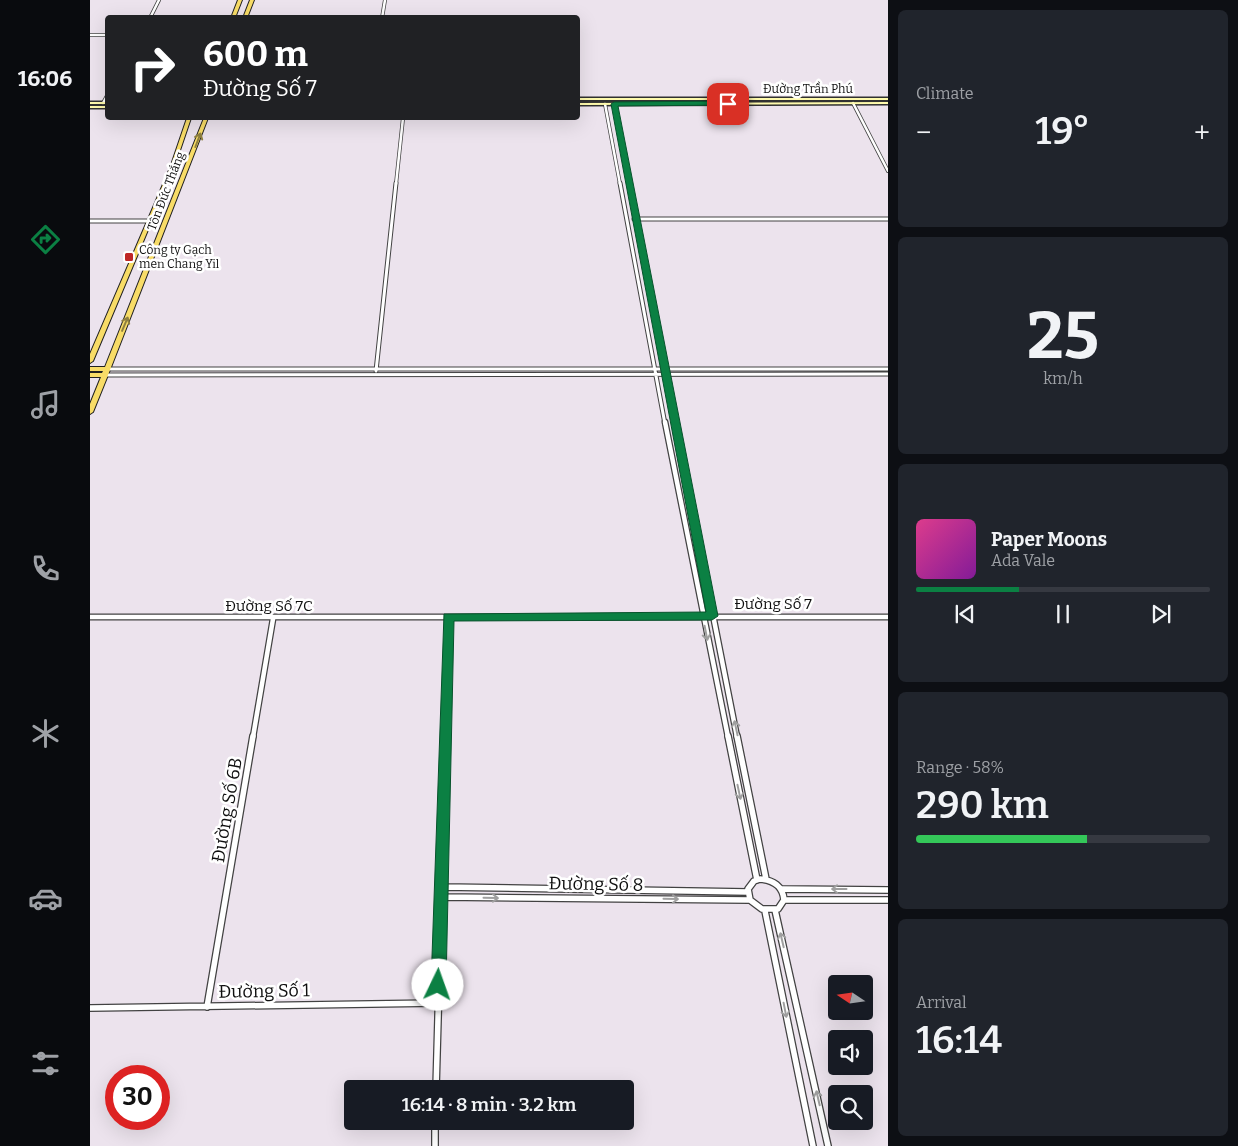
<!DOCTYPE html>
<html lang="en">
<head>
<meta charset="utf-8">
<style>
  body { margin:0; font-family:Bitter,serif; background:#20242c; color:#f1f3f6; height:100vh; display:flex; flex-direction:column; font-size:19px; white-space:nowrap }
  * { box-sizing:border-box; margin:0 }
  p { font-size:16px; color:#9ea1a6 }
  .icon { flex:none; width:28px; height:28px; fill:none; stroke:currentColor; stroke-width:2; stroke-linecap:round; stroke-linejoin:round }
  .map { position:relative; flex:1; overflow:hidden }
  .panel { display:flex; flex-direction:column; gap:10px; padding:10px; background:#0d0f14; width:350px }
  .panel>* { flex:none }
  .banner { position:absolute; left:15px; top:15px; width:475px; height:105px; border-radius:5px; box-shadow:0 5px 20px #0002; background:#202124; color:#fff; overflow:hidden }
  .needle { width:32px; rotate:283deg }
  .tools { position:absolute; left:738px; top:975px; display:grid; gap:10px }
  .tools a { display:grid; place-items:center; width:45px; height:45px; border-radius:5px; background:#171b24; box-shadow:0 5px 20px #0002; font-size:25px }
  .speed { position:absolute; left:15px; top:1065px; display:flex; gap:10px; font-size:25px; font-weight:700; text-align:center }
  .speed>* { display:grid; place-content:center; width:65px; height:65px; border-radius:50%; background:#171b24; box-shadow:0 5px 20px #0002; line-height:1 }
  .speed .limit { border:8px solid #d22; background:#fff; color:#111 }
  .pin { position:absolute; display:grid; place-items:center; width:42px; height:42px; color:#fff; margin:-21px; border-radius:10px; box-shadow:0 2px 8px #0006 }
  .me { position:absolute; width:55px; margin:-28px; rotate:3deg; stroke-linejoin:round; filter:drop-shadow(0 0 4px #0008) }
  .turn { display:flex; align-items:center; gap:18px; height:105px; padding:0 15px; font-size:22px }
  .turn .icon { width:65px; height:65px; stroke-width:2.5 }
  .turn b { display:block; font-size:35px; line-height:42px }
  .big { font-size:38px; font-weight:600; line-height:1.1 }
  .panel .widget { flex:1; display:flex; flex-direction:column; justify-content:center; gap:8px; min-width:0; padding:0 18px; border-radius:8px; background:#20242c }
  .panel .dial { align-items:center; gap:0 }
  .dial b { font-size:65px; line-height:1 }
  .song { display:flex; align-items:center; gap:15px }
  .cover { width:60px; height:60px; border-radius:8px; background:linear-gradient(135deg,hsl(330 70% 55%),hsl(290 70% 35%)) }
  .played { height:5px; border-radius:2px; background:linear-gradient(90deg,#0b8043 35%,#363941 35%) }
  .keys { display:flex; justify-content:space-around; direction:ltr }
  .heat { display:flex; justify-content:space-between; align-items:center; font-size:28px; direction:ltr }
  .charge { height:8px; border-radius:4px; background:linear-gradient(90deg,#34c759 58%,#363941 0) }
  .trip { position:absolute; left:254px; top:1080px; width:290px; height:50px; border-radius:5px; background:#171b24; box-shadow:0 5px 20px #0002; font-weight:600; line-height:50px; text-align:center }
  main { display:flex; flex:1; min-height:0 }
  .dock { display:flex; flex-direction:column; width:90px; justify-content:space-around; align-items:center; background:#090b0e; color:#9ea1a6 }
  .dock .icon { width:35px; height:35px }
  .dock .on { color:#0b8043 }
  .dock b { font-size:22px; color:#f1f3f6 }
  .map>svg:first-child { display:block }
  .industrial { fill:#ece3ed; fill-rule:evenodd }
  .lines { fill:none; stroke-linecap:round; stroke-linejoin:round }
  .street-far3-casing { stroke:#424242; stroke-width:4 }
  .street-far2-casing { stroke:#424242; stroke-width:5 }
  .street-far1-casing { stroke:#424242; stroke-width:7 }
  .street-casing { stroke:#424242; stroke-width:8 }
  .secondary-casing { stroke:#313131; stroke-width:3 }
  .primary-casing { stroke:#202020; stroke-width:2 }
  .street-far3 { stroke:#fff; stroke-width:2.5 }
  .street-far2 { stroke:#fff; stroke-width:3 }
  .street-far1 { stroke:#fff; stroke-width:4.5 }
  .street { stroke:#fff; stroke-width:5.5 }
  .secondary { fill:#fefaac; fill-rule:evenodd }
  .primary { fill:#f8dc67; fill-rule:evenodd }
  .oneway { stroke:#8f803f }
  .oneway2 { stroke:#9f9f9f }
  .route { fill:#0b8043; stroke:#07532c }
  .poi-dot { fill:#bf2726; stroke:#fff; stroke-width:2 }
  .labels { text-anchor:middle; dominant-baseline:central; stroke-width:5; stroke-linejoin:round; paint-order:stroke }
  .far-street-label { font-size:12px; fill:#0f0f0f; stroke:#fff }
  .far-poi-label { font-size:12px; fill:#0f0f0f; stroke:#fff; text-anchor:start }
  .street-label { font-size:15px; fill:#0f0f0f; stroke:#fff }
  .near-street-label { font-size:18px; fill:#0f0f0f; stroke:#fff }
</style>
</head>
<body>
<main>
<nav class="dock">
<b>16:06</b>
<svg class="icon on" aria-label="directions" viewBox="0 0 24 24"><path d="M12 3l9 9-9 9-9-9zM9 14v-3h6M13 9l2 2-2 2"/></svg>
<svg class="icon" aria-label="music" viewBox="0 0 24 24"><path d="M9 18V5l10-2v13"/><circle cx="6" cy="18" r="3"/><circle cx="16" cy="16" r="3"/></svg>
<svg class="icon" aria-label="phone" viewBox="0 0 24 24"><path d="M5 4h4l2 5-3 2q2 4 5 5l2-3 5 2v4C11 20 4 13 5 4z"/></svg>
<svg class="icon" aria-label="climate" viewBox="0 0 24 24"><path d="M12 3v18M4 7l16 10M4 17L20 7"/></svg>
<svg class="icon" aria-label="car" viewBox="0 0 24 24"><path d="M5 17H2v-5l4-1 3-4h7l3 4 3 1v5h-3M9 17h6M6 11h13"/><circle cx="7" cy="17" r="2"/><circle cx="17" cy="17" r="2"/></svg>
<svg class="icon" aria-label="filters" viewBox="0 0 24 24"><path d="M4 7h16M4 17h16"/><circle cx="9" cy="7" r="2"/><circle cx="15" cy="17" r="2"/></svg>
</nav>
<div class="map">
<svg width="798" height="1146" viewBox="0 0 798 1146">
  <rect width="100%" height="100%" fill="#fffdf0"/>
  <path class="industrial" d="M0,0H798V1146H0ZM18,18H488V118H18ZM746,984H774V1011H746ZM746,1039H774V1066H746ZM26,1076H69V1119H26ZM262,1089H535V1121H262ZM746,1094H774V1121H746Z"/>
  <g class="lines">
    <defs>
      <path id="street-far3" d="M60,18L69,0
        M292,18L295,0
        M0,35H18
        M13,103L18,94
        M763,103L798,171
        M515,104L530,184
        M524,104L539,184
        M306,184L313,118"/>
      <path id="street-far2" d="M530,183L575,424
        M539,183L585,424
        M544,219H798
        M0,221H59
        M17,369H798
        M286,371L306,183
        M15,375L798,374"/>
      <path id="street-far1" d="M575,422L638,737
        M585,422L647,737
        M0,617H798
        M163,737L183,619
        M356,737L359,617"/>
      <path id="street" d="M638,736L667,880
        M647,736L676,879
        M670,879C683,880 693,886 694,900L688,909H672L660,900L658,889L664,881Z
        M353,887L658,892
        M692,889L798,890
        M353,897L659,900
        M694,900H798
        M685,910L738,1146
        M675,911L723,1146
        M117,1007L163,736
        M0,1008L348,1003
        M346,1089L356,736
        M345,1121V1146"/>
      <path id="secondary" d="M488,98H798V100H488Z
        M0,102H18V104H0Z
        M798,102V104L488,105V103Z
        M0,106H18V108H0Z"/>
      <path id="primary" d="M148,0H152L145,18H141Z
        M160,0H164L157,18H153Z
        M97,118H101L84,168L3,361L0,363V354L80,168Z
        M114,118H118L18,375L3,412L0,414V404L11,377H0V373H12L13,371H0V367H15Z"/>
    </defs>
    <use href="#street-far3" class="street-far3-casing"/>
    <use href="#street-far2" class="street-far2-casing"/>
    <use href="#street-far1" class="street-far1-casing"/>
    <use href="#street" class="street-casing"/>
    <use href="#secondary" class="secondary-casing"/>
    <use href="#primary" class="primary-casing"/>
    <use href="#street-far3" class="street-far3"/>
    <use href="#street-far2" class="street-far2"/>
    <use href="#street-far1" class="street-far1"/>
    <use href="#street" class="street"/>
    <use href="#secondary" class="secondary"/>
    <use href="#primary" class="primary"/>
  </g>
  <defs><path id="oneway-shaft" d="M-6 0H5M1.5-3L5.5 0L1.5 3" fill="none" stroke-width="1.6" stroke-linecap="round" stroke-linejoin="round" transform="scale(1.25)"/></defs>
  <g class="oneway">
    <use href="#oneway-shaft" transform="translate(108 140) rotate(-69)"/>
    <use href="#oneway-shaft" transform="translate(35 324) rotate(-67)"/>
  </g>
  <g class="oneway2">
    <use href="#oneway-shaft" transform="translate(616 633) rotate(79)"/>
    <use href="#oneway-shaft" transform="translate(646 728) rotate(-102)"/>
    <use href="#oneway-shaft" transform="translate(649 792) rotate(78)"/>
    <use href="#oneway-shaft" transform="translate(749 889) rotate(-180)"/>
    <use href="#oneway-shaft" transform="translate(401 898) rotate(1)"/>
    <use href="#oneway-shaft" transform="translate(581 899) rotate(1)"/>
    <use href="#oneway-shaft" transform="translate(692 940) rotate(-103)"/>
    <use href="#oneway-shaft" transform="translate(695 1010) rotate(79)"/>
    <use href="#oneway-shaft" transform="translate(728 1098) rotate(-103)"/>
  </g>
  <path class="route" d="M638,101L640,105L528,106L628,616L622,620L364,621L356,985L354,990L348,992L343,990L341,985L354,614L616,612L521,104L524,102Z"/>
  <rect class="poi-dot" x="34" y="252" width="10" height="10" rx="2.5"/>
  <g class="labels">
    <g class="far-street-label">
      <text x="718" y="89">Đường Trần Phú</text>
      <text transform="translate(76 191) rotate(-69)">Tôn Đức Thắng</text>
    </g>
    <g class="far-poi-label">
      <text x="49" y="250">Công ty Gạch<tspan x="49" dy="14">men Chang Yil</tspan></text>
    </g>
    <g class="street-label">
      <text x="683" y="604">Đường Số 7</text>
      <text x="179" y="606">Đường Số 7C</text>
    </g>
    <g class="near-street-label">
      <text transform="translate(137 810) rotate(-80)">Đường Số 6B</text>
      <text transform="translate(506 884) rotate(1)">Đường Số 8</text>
      <text transform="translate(174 991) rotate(-1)">Đường Số 1</text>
    </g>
  </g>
</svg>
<div class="tools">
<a><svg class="needle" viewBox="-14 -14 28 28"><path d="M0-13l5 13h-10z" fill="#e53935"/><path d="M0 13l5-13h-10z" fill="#9ea1a6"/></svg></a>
<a><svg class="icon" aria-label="sound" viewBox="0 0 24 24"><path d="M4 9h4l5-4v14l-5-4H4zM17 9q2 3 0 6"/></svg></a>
<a><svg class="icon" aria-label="search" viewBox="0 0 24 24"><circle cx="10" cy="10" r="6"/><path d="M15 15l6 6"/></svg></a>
</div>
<div class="speed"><div class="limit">30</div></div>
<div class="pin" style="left:638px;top:104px;background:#d93025"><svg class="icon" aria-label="arrive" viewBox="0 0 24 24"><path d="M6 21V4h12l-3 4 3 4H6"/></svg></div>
<svg class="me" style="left:348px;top:985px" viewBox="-20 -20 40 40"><circle r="19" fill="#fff"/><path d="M0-13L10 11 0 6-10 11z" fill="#0b8043"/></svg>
<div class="trip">16:14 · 8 min · 3.2 km</div>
<div class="banner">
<div class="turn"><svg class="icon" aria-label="right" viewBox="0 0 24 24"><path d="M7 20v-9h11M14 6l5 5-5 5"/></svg><div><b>600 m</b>Đường Số 7</div></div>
</div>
</div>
<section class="panel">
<div class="widget"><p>Climate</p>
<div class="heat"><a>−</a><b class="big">19°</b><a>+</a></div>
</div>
<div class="widget dial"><b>25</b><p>km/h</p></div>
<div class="widget">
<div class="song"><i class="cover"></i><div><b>Paper Moons</b><p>Ada Vale</p></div></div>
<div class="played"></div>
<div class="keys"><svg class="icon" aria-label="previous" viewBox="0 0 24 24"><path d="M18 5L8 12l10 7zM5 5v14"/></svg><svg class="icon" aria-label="pause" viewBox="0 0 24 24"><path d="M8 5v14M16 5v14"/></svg><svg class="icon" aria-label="next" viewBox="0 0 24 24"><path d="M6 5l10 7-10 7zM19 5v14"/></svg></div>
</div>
<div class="widget"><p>Range · 58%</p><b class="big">290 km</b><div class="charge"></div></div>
<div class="widget"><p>Arrival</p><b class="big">16:14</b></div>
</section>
</main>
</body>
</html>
